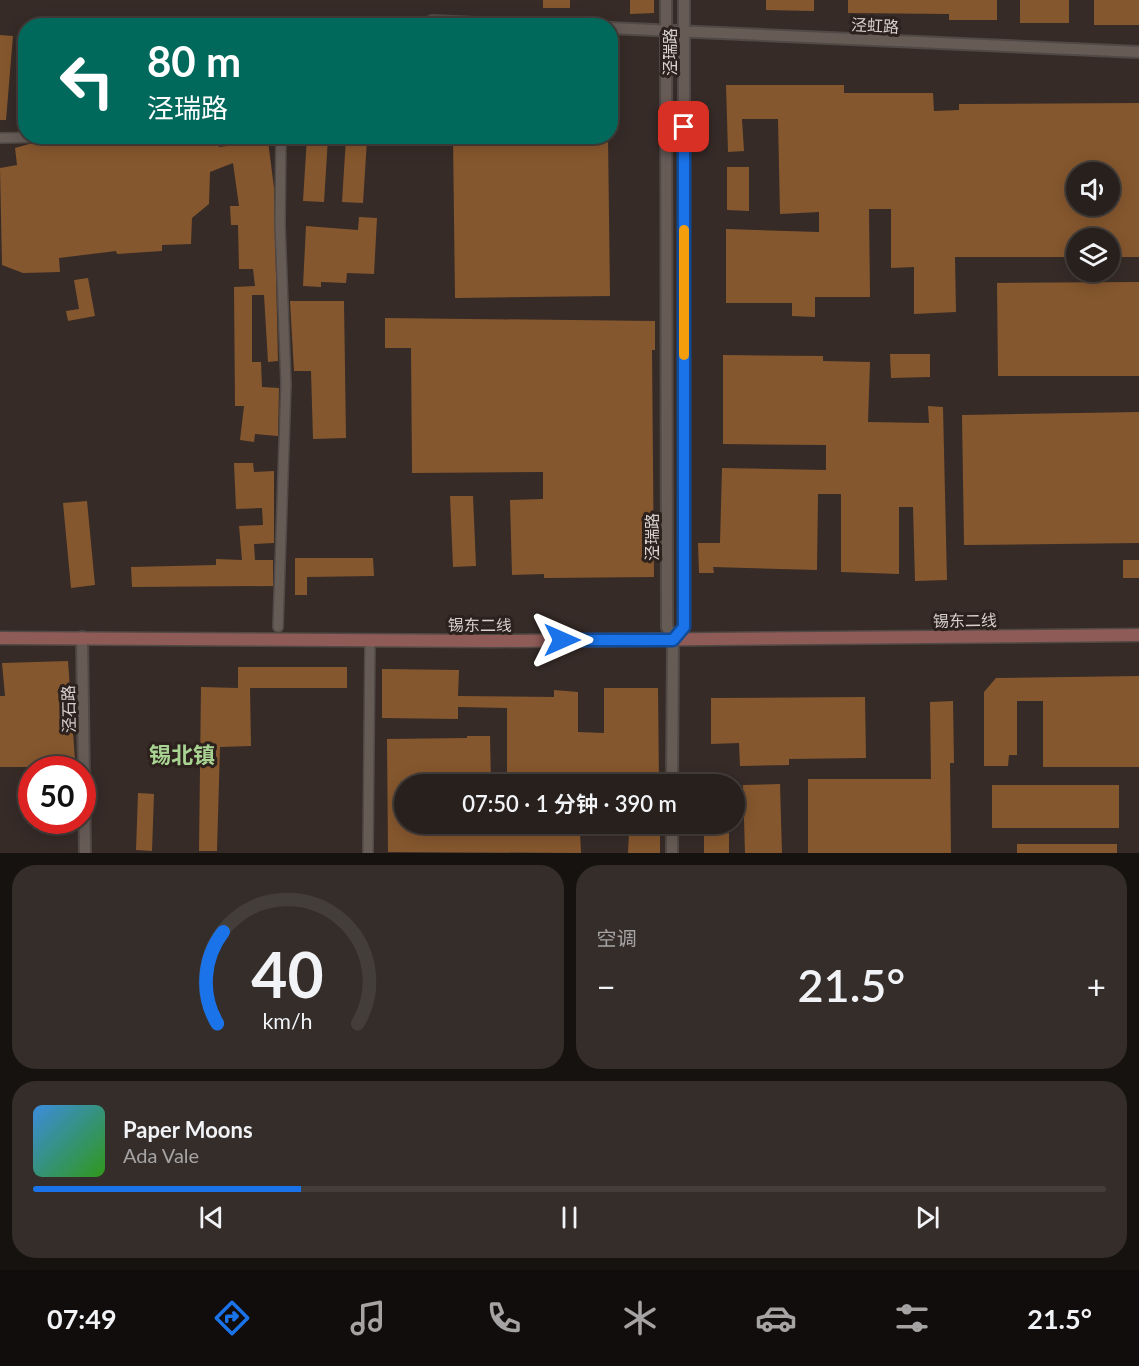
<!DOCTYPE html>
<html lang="zh">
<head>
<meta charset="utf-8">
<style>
  body { margin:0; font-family:Lato,"Noto Sans SC",sans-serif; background:#342d2a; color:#f1f3f6; height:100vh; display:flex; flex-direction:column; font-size:22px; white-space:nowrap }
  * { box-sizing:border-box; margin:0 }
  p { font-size:20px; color:#a5a3a4 }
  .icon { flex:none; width:33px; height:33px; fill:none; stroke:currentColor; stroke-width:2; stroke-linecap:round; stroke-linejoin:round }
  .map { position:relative; height:853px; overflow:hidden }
  .details { display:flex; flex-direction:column; gap:12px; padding:12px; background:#161210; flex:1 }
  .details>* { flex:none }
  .banner { position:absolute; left:18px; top:18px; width:600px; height:126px; border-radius:24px; box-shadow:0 3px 15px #0003,0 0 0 2px #443e3b; background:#00695c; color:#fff; overflow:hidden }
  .buttons { position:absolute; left:1066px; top:162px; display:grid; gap:12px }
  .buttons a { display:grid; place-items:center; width:54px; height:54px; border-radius:50%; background:#28201d; box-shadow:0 3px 15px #0003,0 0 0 2px #443e3b; font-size:30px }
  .speed { position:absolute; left:18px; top:756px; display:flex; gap:12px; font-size:30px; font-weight:700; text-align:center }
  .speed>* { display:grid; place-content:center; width:78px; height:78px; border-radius:50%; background:#28201d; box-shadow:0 3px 15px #0003,0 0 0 2px #443e3b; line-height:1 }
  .speed .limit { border:9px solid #d22; background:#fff; color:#111 }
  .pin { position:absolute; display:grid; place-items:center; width:51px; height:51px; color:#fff; margin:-26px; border-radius:12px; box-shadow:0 3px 9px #0006 }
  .me { position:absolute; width:66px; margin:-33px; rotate:90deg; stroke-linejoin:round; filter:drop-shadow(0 0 4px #0008) }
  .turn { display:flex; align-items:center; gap:21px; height:126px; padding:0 30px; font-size:27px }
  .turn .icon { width:78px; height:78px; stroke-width:2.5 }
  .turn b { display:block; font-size:42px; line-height:51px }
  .big { font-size:45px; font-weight:600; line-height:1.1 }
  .details .card { flex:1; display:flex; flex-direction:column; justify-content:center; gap:9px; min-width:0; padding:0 21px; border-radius:24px; background:#342d2a }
  .details .dial { align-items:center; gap:0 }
  .dial svg { height:156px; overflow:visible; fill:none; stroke:#443e3b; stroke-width:7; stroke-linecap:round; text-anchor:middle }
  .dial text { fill:#f1f3f6; stroke:none }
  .song { display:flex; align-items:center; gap:18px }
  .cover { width:72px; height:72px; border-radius:9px; background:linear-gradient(135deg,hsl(210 70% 55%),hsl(110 70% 35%)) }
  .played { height:6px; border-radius:3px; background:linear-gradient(90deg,#1a73e8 25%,#443e3b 25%) }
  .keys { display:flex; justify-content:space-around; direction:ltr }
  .heat { display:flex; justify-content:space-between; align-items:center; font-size:33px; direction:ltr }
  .details .tiles { flex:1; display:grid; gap:12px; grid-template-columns:1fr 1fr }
  .card:last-child { grid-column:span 2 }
  .trip { position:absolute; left:394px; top:774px; width:351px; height:60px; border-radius:30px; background:#28201d; box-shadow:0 3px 15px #0003,0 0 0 2px #443e3b; font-weight:600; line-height:60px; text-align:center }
  .tabs { display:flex; height:96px; justify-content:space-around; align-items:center; background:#100d0c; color:#a5a3a4 }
  .tabs .icon { width:42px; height:42px }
  .tabs .selected { color:#1a73e8 }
  .tabs b { font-size:27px; color:#f1f3f6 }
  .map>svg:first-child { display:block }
  .building { fill:#85572e; fill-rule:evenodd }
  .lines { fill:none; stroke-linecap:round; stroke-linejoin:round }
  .minor-casing { stroke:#514945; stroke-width:12 }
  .tertiary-casing { stroke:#514945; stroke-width:14 }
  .secondary-casing { stroke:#514945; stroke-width:15 }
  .minor { stroke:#675b56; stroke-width:9 }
  .tertiary { stroke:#675b56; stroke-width:10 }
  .secondary { stroke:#8e5b57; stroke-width:12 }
  .route-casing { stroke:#114b97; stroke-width:15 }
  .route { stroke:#1a73e8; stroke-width:10 }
  .slow { stroke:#f59e0b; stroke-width:10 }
  .labels { text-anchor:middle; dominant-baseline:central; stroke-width:6; stroke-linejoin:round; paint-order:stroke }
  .street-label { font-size:16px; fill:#d8d1cf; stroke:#2c211d }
  .district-label { font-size:22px; font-weight:bold; fill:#a8d392; stroke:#2c211d }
</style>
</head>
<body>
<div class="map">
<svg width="1139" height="853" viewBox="0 0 1139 853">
  <rect width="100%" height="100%" fill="#362b27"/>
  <path class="building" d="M543,0H570V8H543Z
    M630,0H654V13L630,14Z
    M766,0H814V11L766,10Z
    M848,0H997V20H949V14L848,13Z
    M1020,0H1069V23H1020Z
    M1094,0H1139V25H1094Z
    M0,35L13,36L6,120H0Z
    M726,85H844V93H933L934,111L959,110V104L1139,103V257H1110V238H1077V257H955L956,312L914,314V267L891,268V209H869L870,297H815V317L792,316V303H726V229L819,232V212L780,214L778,119H742L744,151L728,152ZM1077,172H1110V206H1077Z
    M453,136H608L610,296L455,298Z
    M307,137L328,138L324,202L303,201Z
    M346,138L367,140L363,203L342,202Z
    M121,141H218L219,147L268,141L274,188L278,361L268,362L264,295H252V362H261L262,387L279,388L278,436L255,434L254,442L240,440L244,406H235L234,287L255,286L253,269H239L238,225H231L230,206H239L233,163L210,172L209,204L192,218L191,244L162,245V251L117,254L116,251L59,258L60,272L23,273L2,265L0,168L17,165L15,148L29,144Z
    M727,167H749V211L727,210Z
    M359,217L377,218L374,274L347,273L346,283L321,282V287L303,286L306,226L358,230Z
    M88,278L95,316L68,321L66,311L79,309L74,280Z
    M1139,282V376H998L997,283Z
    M290,301H344L346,438L313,439L311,371H294Z
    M385,318L655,321V350H652L654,577L544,578V574L512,575L510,500L543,499V472L412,473L411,348H385Z
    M890,354H930V377L891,378Z
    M723,355L823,356V361L870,362L868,422L929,423L928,406L943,407L947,580L915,581L913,507H899V574L841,572V494H818L817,570L713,567L714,573H699L698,543H720L722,468L826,470V445L723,444Z
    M1139,412V543L964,545L962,415Z
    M234,463H253L254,472L274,471V543L254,544L255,560H273V586L132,587L131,567L216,565V559L242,560L239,526L263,525L262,508L236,509Z
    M450,496H473L476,566L453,567Z
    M87,501L95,585L71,588L63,503Z
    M295,558H373L374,576L307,577V595H295Z
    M1123,560H1139V578H1123Z
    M68,661L75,760L44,761V767H0V696H5L2,663Z
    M238,667H347V688H250L251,746L220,747L217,851H199L201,687L238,688Z
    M382,669L459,670L458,696L554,697V690L578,692V732L604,733V688H658L659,784H507V708L458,707V719L382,718Z
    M1139,676V767H1043V701H1017V755H1009L1008,766H984V692L996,678Z
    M865,697L866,758L789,759V765L740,766L739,743L711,744V698Z
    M953,701L954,763H950L951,853H808V779H931L930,702Z
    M467,736H490L491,784H405V824H492V835H556V824H660V853H628L629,832L580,831L581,853L388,852L387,739L467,738Z
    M780,784L782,853H745L743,785Z
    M992,785H1119V828H992Z
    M138,793L154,794L152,851L136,850Z
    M704,824H729V853H704Z
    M1017,844H1117V853H1017Z"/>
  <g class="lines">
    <defs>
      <path id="minor" d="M0,138L117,136
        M278,627L286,384L280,224L281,136
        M368,853L370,640"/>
      <path id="tertiary" d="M666,0L667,627L673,640L672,784
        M432,21L544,26
        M610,28L1139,52
        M82,637L85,853
        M673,640L684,627V0
        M672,853V824"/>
      <path id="secondary" d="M0,638L496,641L1139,635"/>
    </defs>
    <use href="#minor" class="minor-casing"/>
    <use href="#tertiary" class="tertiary-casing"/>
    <use href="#secondary" class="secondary-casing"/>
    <use href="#minor" class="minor"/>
    <use href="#tertiary" class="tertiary"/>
    <use href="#secondary" class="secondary"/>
  </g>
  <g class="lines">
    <defs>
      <path id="route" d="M562,640H673L684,627V127"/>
    </defs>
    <use href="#route" class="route-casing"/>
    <use href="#route" class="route"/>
    <path class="slow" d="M684,230V355"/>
  </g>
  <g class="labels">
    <g class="street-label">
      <text transform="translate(875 25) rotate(3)">泾虹路</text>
      <text transform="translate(669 52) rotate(-90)">泾瑞路</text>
      <text transform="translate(651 537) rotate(-90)">泾瑞路</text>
      <text transform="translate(965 620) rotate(-1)">锡东二线</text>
      <text x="480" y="624">锡东二线</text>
      <text transform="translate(68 709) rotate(-91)">泾石路</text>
    </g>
    <g class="district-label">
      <text x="182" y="754">锡北镇</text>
    </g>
  </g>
</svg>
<div class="buttons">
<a><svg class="icon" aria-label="sound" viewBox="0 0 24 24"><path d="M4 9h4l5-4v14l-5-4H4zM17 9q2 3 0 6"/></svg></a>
<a><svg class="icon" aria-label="layers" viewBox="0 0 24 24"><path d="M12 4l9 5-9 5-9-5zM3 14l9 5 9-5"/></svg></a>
</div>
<div class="speed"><div class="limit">50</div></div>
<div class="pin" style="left:684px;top:127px;background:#d93025"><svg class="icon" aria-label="arrive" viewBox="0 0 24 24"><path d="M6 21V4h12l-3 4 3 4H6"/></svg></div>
<svg class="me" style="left:562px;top:640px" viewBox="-20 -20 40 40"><path d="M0-17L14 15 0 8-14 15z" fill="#1a73e8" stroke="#fff" stroke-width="4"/></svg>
<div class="trip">07:50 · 1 分钟 · 390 m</div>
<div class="banner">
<div class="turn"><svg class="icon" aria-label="left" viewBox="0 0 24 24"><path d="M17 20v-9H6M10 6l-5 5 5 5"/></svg><div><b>80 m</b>泾瑞路</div></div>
</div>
</div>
<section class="details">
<div class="tiles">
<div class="card dial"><svg viewBox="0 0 100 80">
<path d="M14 69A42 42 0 1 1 86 69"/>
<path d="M14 69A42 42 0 0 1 17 22" stroke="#1a73e8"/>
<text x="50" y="56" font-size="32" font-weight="700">40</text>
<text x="50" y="72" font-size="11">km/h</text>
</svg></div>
<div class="card"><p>空调</p>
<div class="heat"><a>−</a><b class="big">21.5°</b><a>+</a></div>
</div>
<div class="card">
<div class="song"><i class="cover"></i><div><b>Paper Moons</b><p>Ada Vale</p></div></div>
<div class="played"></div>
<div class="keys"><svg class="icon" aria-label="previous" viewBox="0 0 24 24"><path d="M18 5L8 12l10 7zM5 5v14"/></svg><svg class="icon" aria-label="pause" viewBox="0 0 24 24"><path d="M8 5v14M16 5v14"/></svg><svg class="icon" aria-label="next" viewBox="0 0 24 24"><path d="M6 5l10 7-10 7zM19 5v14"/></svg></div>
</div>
</div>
</section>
<nav class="tabs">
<b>07:49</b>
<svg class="icon selected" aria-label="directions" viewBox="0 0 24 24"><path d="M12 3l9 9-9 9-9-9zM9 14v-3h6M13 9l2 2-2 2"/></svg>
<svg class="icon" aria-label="music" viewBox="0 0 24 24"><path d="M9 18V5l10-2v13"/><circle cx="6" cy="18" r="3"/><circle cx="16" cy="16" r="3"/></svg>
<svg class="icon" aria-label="phone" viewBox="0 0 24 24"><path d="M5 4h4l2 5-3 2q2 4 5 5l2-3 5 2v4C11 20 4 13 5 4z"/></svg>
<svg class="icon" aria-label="climate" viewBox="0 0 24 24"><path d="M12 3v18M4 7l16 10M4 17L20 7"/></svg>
<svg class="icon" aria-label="car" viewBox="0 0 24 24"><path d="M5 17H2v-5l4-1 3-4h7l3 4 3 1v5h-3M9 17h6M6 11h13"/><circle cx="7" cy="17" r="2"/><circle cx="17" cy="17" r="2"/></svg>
<svg class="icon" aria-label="filters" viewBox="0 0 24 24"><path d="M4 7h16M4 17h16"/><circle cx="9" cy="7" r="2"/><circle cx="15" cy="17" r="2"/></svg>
<b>21.5°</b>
</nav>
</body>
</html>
